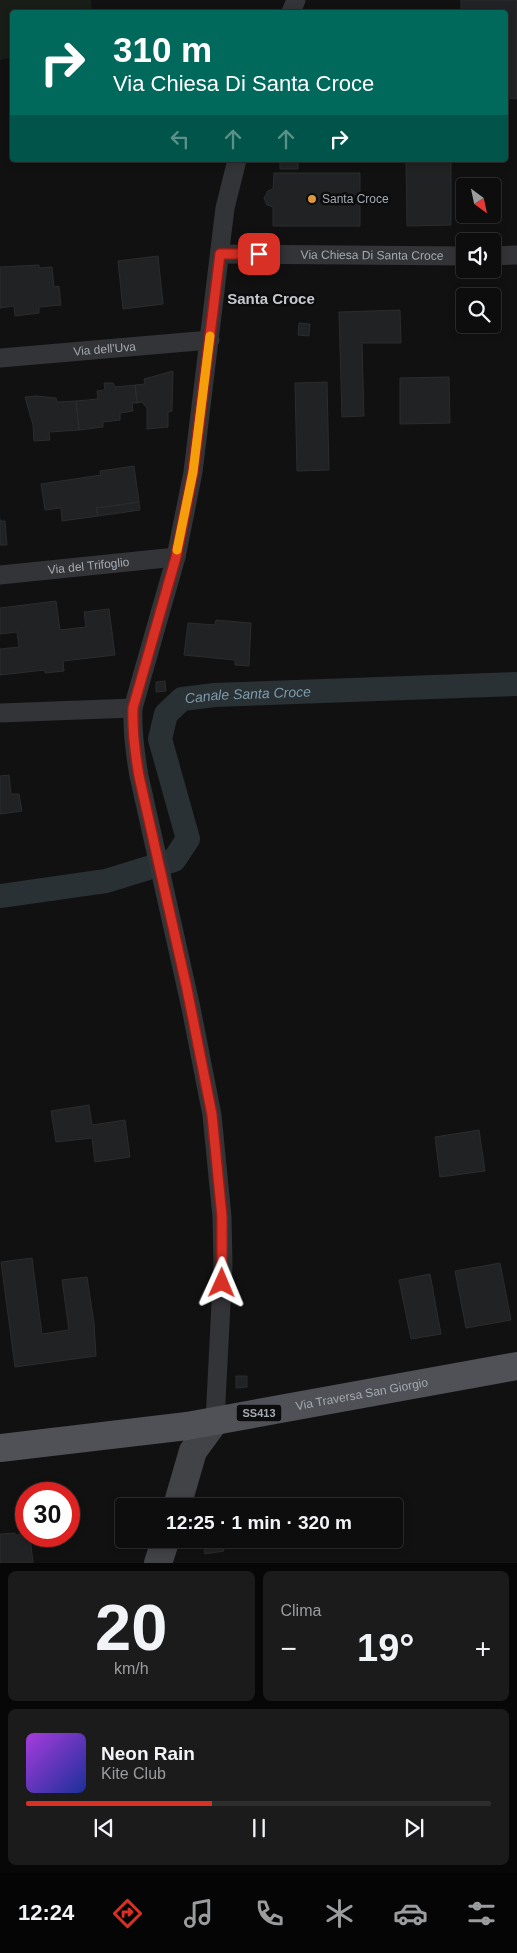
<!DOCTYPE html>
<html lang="it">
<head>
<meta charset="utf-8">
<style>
  body { margin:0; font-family:Helvetica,sans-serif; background:#1b1b1c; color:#f1f3f6; height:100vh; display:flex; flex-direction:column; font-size:19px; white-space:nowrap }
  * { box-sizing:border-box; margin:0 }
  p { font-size:16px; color:#9a9c9e }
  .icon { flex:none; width:28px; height:28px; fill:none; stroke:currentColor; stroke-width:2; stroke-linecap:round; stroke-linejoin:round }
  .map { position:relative; height:1563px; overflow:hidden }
  .sheet { display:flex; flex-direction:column; gap:8px; padding:8px; background:#070708; flex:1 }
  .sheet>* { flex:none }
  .top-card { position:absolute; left:10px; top:10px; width:498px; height:152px; border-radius:5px; box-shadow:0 2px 8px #0003,0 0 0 1px #2d2d2e; background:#00695c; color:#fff; overflow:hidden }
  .needle { width:32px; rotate:147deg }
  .tools { position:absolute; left:456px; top:178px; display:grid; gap:10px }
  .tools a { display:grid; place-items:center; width:45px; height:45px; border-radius:5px; background:#0d0d0e; box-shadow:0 2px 8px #0003,0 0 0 1px #2d2d2e; font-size:25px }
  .speed { position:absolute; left:15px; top:1482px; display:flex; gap:10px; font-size:25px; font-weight:700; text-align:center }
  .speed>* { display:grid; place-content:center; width:65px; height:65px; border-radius:50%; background:#0d0d0e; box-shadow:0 2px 8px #0003,0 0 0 1px #2d2d2e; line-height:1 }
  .speed .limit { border:8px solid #d22; background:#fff; color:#111 }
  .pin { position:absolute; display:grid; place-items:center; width:42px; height:42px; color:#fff; margin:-21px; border-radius:10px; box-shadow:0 2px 8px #0006 }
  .me { position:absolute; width:55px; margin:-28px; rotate:1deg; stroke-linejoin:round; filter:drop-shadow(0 0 4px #0008) }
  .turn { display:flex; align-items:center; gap:18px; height:105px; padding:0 20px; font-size:22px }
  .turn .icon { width:65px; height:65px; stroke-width:2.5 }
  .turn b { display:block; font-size:35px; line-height:42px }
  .lanes { display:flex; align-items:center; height:48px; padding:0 20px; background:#0003; justify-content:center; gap:25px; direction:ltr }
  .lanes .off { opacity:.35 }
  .big { font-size:38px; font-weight:700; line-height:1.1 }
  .sheet .card { flex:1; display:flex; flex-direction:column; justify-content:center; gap:8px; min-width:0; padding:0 18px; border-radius:8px; background:#1b1b1c }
  .sheet .dial { align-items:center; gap:0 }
  .dial b { font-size:65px; line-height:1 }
  .song { display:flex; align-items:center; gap:15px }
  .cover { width:60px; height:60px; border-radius:8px; background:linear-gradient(135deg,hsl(280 70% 55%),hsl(230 70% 35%)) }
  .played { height:5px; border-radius:2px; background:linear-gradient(90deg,#d93025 40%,#2d2d2e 40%) }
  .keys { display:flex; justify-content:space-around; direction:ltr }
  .heat { display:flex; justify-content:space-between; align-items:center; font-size:28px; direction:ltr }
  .sheet .tiles { flex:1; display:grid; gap:8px; grid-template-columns:1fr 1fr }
  .card:last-child { grid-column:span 2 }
  .trip { position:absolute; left:115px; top:1498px; width:288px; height:50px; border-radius:5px; background:#0d0d0e; box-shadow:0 2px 8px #0003,0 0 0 1px #2d2d2e; font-weight:700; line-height:50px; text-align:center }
  .dock { display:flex; height:80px; justify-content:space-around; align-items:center; background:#050506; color:#9a9c9e }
  .dock .icon { width:35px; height:35px }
  .dock .active { color:#d93025 }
  .dock b { font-size:22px; color:#f1f3f6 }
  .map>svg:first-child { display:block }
  .green { fill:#181d18 }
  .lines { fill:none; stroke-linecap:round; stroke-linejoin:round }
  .canal { stroke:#293135; stroke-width:24 }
  .building { fill:#212223; stroke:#2b2c2e }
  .street { stroke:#333437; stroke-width:19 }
  .secondary { stroke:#414347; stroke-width:28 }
  .primary { stroke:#4f5156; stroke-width:28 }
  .route-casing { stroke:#8d1f18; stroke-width:12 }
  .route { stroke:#d93025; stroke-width:9 }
  .slow { stroke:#f59e0b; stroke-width:9 }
  .poi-dot { fill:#dd973f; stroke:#0c0c0d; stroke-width:2 }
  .labels { text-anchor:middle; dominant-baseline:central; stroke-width:5; stroke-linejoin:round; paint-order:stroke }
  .shield { fill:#0c0c0d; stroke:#767b80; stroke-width:1 }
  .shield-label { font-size:11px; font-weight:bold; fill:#a4aab2 }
  .poi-label { font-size:12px; fill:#a4aab2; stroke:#0c0c0d; text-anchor:start }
  .street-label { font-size:12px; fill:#a4aab2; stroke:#0c0c0d }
  .water-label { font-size:14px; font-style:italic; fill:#7e9aaa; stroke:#0c0c0d }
  .quarter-label { font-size:15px; font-weight:bold; fill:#c5c8ce; stroke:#0c0c0d }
</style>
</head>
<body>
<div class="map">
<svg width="517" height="1563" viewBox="0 0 517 1563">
  <rect width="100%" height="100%" fill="#111112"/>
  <path class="green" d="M0,0H91L92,12H12V58L0,60Z"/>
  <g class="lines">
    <path class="canal" id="s1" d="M0,896L106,881L174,860L188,839L160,739L166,714L182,699L215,695L517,684"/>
  </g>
  <path class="building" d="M461,0H517V99L505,98V12H461Z
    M280,160H298V169H280Z
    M406,160H493V161L451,162V225L407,226Z
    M274,173H360V226H273V207L267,205L264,198L268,191L273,189Z
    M158,256L163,304L123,309L118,261Z
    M39,265V268L52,267L54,287L59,286L61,305L39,307V313L15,316L14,306L0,308V267Z
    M400,310L401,343H362L364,416L342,417L339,312Z
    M299,323L310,324L309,336L298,335Z
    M173,371L172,411L168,412V427L147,429V408L142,402L137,403L135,385L145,384L144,379Z
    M449,377L450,423L400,424V378Z
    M327,382L329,470L297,471L295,383Z
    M104,383H113L115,387L135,385L137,403H132L133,411L120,413V420L103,422V427L79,430L76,401L98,399L97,391L105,390Z
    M36,396L56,398L57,402L76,401L79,430L49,432L50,440L34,441L33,425L25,397Z
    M134,466L139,502L96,508L98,516L62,521L61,508L45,510L41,484L101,475L100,471Z
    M139,502L140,510L98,516L96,508Z
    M0,519V521H5L7,545H0Z
    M56,601L60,630L86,627L84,612L109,609L115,655L63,661L64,671L45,673V670L0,675V649L19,647L17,632L0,634V608Z
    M216,620L251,623L249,666L235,665V660L184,655L188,623L215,625Z
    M165,681L166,691L156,692V682Z
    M9,775L11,794H19L22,811L0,814V776Z
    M89,1105L92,1125L125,1120L130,1157L95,1162L92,1138L56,1142L51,1111Z
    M479,1130L485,1171L440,1177L435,1137Z
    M32,1258L42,1334L69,1330L62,1280L87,1277L94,1323L96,1356L15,1367L1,1262Z
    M500,1263L511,1320L466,1328L455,1271Z
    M430,1274L441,1334L411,1339L399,1280Z
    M236,1376H247V1387L236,1388Z
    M15,1533V1535L26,1534V1536H30L33,1563H0V1534Z
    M202,1539H222L224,1551L205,1554Z"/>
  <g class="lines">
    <g class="street">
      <path d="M291,12L296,0"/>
      <path id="s2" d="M220,254L465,256"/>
      <path d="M492,256L517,255"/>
      <path id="s3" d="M0,358L210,340"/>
      <path id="s4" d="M0,575L176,557"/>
      <path d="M0,713L133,708"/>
      <path d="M215,1421L223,1265L222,1217L212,1115L191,1008L139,776C135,753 132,732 133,708L176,557L193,472L225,208L237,160"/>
    </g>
    <path class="secondary" d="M177,1506L193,1451L215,1421
      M158,1563L166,1539"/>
    <path class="primary" id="s5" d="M0,1448L187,1426L517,1366"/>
  </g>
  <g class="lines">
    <defs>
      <path id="route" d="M222,1283V1217L212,1115L187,989L139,776C135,753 132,732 133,708L176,557L193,472L220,254H259"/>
    </defs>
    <use href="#route" class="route-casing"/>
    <use href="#route" class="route"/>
    <path class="slow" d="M177,550L193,472L210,336"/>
  </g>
  <circle class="poi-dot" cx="312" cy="199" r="5"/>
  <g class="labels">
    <rect class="shield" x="236.5" y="1404.5" width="45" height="17" rx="4"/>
    <g class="shield-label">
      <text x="259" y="1413">SS413</text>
    </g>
    <g class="poi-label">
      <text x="322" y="199">Santa Croce</text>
    </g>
    <g class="street-label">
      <text stroke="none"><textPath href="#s2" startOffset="152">Via Chiesa Di Santa Croce</textPath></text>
      <text stroke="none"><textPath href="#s3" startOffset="105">Via dell'Uva</textPath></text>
      <text stroke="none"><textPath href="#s4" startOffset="89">Via del Trifoglio</textPath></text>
      <text stroke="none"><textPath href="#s5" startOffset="366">Via Traversa San Giorgio</textPath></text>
    </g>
    <g class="water-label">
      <text stroke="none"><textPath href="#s1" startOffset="421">Canale Santa Croce</textPath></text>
    </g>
    <g class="quarter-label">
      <text x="271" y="298">Santa Croce</text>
    </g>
  </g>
</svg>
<div class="tools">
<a><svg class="needle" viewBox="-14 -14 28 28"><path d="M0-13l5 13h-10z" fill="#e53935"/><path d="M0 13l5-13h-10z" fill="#9a9c9e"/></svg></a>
<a><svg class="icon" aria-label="sound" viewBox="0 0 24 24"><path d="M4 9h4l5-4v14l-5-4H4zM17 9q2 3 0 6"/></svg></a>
<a><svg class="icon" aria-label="search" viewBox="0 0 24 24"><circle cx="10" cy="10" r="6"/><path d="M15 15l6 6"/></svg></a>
</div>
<div class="speed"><div class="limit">30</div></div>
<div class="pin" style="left:259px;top:254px;background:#d93025"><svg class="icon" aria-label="arrive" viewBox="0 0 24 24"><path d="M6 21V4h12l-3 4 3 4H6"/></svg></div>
<svg class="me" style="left:222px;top:1283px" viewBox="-20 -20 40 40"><path d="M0-17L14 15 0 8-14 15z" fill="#d93025" stroke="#fff" stroke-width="4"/></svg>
<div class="trip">12:25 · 1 min · 320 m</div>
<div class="top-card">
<div class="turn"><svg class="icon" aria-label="right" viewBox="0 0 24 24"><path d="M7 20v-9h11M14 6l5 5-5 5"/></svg><div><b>310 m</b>Via Chiesa Di Santa Croce</div></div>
<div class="lanes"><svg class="icon off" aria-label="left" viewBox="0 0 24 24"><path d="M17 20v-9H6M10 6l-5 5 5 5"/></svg><svg class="icon off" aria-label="ahead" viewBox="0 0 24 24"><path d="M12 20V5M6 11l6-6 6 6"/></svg><svg class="icon off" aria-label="ahead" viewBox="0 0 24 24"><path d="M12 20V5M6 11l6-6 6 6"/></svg><svg class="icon" aria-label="right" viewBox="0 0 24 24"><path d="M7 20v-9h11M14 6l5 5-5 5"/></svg></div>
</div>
</div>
<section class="sheet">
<div class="tiles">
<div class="card dial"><b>20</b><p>km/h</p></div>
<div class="card"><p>Clima</p>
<div class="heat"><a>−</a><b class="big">19°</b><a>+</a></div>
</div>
<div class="card">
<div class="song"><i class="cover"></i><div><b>Neon Rain</b><p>Kite Club</p></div></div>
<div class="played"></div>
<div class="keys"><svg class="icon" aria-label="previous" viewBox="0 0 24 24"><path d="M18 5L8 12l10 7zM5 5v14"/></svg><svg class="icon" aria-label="pause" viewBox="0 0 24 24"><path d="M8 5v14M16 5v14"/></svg><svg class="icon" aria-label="next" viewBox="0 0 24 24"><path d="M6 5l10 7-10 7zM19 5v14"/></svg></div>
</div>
</div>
</section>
<nav class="dock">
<b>12:24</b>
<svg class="icon active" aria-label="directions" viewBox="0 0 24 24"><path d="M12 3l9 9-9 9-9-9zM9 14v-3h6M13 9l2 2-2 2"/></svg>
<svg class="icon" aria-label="music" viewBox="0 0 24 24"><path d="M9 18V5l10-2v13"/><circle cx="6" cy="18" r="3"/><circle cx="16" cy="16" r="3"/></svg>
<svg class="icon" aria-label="phone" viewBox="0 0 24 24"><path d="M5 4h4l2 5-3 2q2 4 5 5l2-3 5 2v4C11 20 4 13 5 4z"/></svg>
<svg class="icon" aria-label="climate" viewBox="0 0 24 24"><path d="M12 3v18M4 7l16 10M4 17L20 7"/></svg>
<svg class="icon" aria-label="car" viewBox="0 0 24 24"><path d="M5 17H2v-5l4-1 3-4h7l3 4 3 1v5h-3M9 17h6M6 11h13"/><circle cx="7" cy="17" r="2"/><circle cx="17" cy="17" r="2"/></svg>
<svg class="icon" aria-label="filters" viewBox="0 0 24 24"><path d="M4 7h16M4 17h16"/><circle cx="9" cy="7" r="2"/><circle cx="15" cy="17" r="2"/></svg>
</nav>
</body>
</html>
